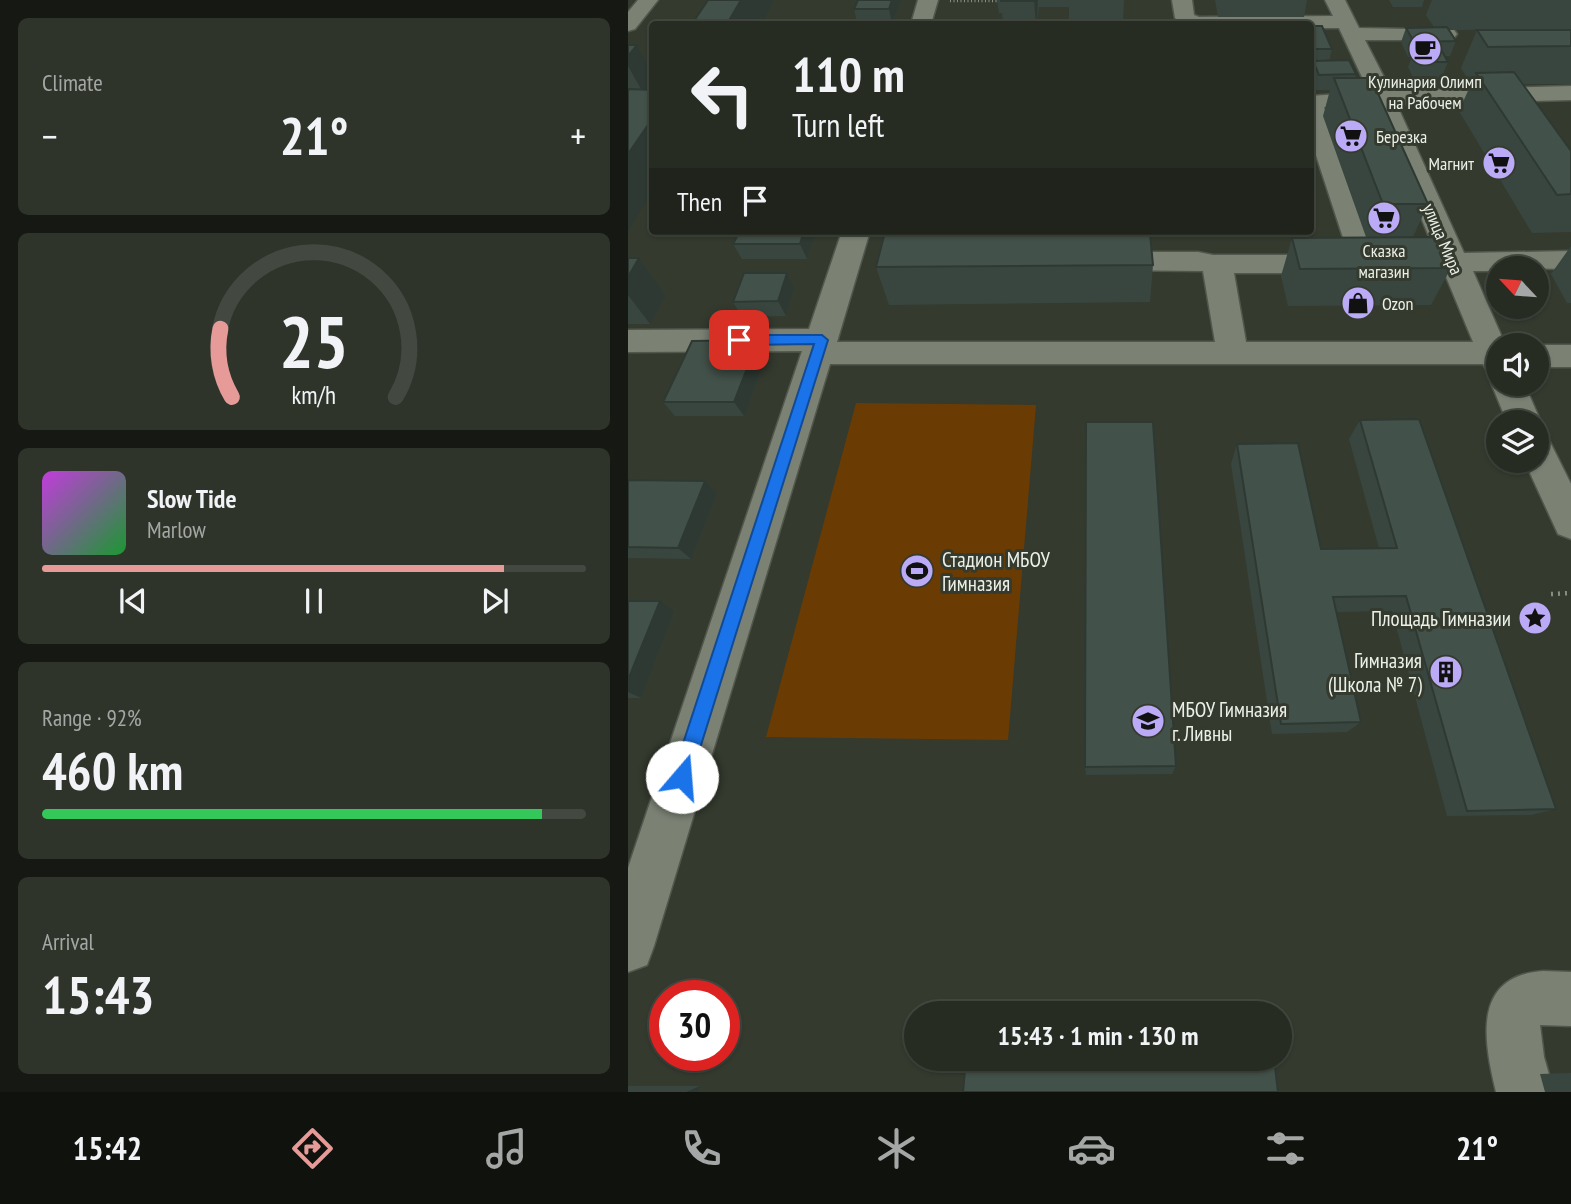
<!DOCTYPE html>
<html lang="en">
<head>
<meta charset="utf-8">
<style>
  body { margin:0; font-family:"PT Sans Narrow",sans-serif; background:#2f342a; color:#f1f3f6; height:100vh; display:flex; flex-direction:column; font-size:26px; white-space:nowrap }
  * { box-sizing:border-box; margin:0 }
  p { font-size:23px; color:#a4a7a5 }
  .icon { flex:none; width:38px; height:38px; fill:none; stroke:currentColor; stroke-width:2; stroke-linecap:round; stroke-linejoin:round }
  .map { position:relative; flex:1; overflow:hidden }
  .panel { display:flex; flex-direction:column; gap:18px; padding:18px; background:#151813; width:628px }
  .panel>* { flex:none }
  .banner { position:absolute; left:21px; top:21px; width:665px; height:214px; border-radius:7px; box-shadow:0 2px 5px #0004,0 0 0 2px #434840; background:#272c22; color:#f1f3f6; overflow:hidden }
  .needle { width:46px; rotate:296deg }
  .fabs { position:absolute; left:858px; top:256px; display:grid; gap:14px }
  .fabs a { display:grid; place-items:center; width:63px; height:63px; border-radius:50%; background:#272c22; box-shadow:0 2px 5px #0004,0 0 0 2px #434840; font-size:35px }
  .speed { position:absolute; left:21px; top:980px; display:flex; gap:14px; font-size:35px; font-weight:700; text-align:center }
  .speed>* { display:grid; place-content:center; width:91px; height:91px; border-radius:50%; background:#272c22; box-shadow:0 2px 5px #0004,0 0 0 2px #434840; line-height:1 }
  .speed .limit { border:10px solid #d22; background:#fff; color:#111 }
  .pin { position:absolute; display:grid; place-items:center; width:60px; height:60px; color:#fff; margin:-30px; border-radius:14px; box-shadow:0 4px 10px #0006 }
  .me { position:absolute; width:77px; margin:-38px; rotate:18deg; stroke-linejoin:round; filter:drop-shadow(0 0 5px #0008) }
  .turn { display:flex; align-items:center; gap:24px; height:147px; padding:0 28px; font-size:32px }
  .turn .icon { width:91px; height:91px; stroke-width:2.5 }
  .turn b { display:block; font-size:49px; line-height:60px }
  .then { display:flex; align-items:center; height:66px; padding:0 28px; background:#0003; gap:14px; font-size:26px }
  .big { font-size:52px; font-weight:700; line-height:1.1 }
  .panel .card { flex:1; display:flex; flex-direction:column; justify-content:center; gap:10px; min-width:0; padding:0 24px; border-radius:10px; background:#2f342a }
  .panel .dial { align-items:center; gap:0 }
  .dial svg { height:182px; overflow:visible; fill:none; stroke:#434840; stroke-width:7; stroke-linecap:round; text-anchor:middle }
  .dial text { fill:#f1f3f6; stroke:none }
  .song { display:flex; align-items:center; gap:21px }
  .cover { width:84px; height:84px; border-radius:10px; background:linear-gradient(135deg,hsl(290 70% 55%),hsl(130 70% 35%)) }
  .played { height:7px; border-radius:4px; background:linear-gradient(90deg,#e69b98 85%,#434840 85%) }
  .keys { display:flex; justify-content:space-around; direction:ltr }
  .heat { display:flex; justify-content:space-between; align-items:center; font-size:38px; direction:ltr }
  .charge { height:10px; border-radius:5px; background:linear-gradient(90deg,#34c759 92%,#434840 0) }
  .trip { position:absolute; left:276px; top:1001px; width:388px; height:70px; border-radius:35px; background:#272c22; box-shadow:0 2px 5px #0004,0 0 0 2px #434840; font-weight:700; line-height:70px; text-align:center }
  .dock { display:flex; height:112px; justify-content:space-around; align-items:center; background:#10120e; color:#a4a7a5 }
  .dock .icon { width:49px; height:49px }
  .dock .current { color:#e69b98 }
  .dock b { font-size:32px; color:#f1f3f6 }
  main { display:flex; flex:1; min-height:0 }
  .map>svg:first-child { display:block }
  .green { fill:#6a3c04 }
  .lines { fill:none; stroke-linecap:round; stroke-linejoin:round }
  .minor-casing { stroke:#52574d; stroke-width:3 }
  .path-far2 { stroke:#898e84; stroke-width:2.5; stroke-dasharray:1 2.5; stroke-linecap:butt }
  .path-far1 { stroke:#898e84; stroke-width:3.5; stroke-dasharray:2 4.5; stroke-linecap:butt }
  .path { stroke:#898e84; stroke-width:4.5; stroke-dasharray:2 5; stroke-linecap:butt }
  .minor { fill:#7b8274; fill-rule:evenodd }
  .wall { fill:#39463f }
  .shaded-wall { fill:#2e3933 }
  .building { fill:#425149; stroke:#2e3933; stroke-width:2 }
  .route { fill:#1a73e8; stroke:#114b97; stroke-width:2 }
  .labels { text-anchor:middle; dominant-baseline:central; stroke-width:6; stroke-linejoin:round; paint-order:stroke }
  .far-poi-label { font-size:18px; fill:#ecf0e8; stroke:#343a2e }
  .far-street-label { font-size:18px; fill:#ecf0e8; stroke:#343a2e }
  .poi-label { font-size:21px; fill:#ecf0e8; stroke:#343a2e; text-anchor:start }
</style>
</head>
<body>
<main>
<section class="panel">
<div class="card"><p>Climate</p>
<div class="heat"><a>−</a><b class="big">21°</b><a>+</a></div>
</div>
<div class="card dial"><svg viewBox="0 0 100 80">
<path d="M14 69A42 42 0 1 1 86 69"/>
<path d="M14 69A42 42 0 0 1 9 39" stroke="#e69b98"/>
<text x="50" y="56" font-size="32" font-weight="700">25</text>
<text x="50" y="72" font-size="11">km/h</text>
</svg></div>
<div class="card">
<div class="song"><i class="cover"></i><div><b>Slow Tide</b><p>Marlow</p></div></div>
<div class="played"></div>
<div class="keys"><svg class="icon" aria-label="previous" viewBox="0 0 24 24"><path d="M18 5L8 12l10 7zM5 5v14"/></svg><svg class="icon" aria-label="pause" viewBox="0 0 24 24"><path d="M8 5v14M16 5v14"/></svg><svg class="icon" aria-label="next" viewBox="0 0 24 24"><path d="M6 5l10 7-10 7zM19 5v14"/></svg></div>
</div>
<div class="card"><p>Range · 92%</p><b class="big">460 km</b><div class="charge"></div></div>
<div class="card"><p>Arrival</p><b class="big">15:43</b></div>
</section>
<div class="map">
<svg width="943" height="1092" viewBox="0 0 943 1092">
  <rect width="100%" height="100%" fill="#343a2e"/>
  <path class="green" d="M228,403L408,405L380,740L138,737Z"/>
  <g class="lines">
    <defs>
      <path id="minor" d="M10,0H30L7,29L0,31V12Z
        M290,0H310L303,24H283Z
        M544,0H564L566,15L571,17L705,16L697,0H717L731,28L826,30L829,34L826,38L819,40H737L763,91L943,86V100L769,105L836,253L943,251V269L870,268V271H845L877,344L880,345H870V383H896L913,422L908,431V422H879L863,383L868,374L859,371L855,364H202L26,946L19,965L0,972V868L174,351L0,352V330L181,329L214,231H242L209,342H587L575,271L473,270L463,267L459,261L463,255L473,252H570L585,255H710L720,257L723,262L682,137V96L741,92L711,28H682V24H554L547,18ZM747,105L808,254L791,256L787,263L791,270L816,272L845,342H618L606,273H710L720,271L724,265L728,271L738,273L748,271L752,264L696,107Z
        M907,345H943V367H908Z
        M908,434L920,438L943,484V539L930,534L896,460H908Z
        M915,971L943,972V1026L912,1025L916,1057L926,1092H868C856,1042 843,976 915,971Z"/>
    </defs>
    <use href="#minor" class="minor-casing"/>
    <path class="path-far2" d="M322,1H369"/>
    <path class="path-far1" d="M376,238L388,231"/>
    <path class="path" d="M923,594L943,593"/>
    <use href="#minor" class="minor"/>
  </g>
  <path class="wall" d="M273,0L264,24H220L229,22L226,9Z
    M369,0H496L495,22H459L458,24H441V7H411L409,24H375L374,13H371Z
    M587,0H679L676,17H590Z
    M761,0H796L794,7H765Z
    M804,0H943V29L821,30L828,41L822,56H817L820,62L811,84H788L780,67L784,57H780L773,42L778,28L806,27L798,15Z
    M682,26L704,49L701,61L728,74L727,78L800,204L785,237L823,268L803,305L660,306L653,276L664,238L738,237L695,116L702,90H687L682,79V71L684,64H682Z
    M849,30H943V84H894L943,151V232L904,233L831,111L843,84L833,68Z
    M0,45H9L24,73V89L0,231Z
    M112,231H188L179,259H114L105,244Z
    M943,246V303H939L923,274Z
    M0,258H11L38,296L22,324H0Z
    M525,265L522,302L261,305L248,267Z
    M159,273L166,288L158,316L114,317L105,302Z
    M130,340L139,355L116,416H47L35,402Z
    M732,420L928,809L903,815L819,816L764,611L708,612L733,722L719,732L644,734L603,464L609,444L693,549L751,548L721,439Z
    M77,481L89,494L63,559L0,558V482Z
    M0,601L46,612L13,698H0Z
    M548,766L544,774L458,775L457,767Z
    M943,1073V1092H917L912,1074Z
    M0,1086H72L71,1092H0Z"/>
  <path class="shaded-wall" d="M113,0H146L134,24H99Z
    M264,0H273L264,24L261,9Z
    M406,0H410L409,24H408Z
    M9,45L24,73V89L18,98L0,66V56Z
    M24,119V192L0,231V154Z
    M176,231H188L179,259L172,244Z
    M11,258L38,296L22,324L0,295V277Z
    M159,273L166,288L158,316L150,301Z
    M130,340L139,355L116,416L106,402Z
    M77,481L89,494L63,559L50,548Z
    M32,601L46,612L13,698L0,692V680Z
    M72,1086L71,1092H58Z"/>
  <path class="building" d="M80,0H113L99,24H64Z
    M230,0H264L261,9H226Z
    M373,0H406V1H373Z
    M221,22L257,23L256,24H220Z
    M682,26H694L704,49H682Z
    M819,27L828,41L786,42L778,28Z
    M849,30H943V46L860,47Z
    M0,45H9L0,56Z
    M788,46H811L820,62H797Z
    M721,60L728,74L691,75L685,61Z
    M886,72L943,151V194L929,195L848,73Z
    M706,78H743L800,204H755Z
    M1,89L24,90V119L0,154V91Z
    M112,231H176L172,244H105Z
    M522,234L525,265L248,267L256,236Z
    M810,237L823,268L672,269L664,238Z
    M0,258H11L0,277Z
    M116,273H159L150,301L105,302Z
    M130,340L106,402H35L64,341Z
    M791,419L928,809L839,811L778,596L705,597L733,722L653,724L609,444L670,443L693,549L769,548L732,420Z
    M458,422H525L548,766L457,767Z
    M1,480L77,481L50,548L0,547V482Z
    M0,601H32L0,680Z
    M338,1059H646L650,1092H335Z"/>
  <path class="route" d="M111,335H194L200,340L63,777L60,783L54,786L47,783L44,777L186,344L111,345L104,340Z"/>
  <defs>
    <symbol id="cafe-disc" viewBox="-11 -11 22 22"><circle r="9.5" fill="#bbaaf6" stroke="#343a2e"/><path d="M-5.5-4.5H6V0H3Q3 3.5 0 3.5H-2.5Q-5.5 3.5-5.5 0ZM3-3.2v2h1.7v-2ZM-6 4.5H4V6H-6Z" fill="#111"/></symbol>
    <symbol id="supermarket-disc" viewBox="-11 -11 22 22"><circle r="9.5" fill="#bbaaf6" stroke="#343a2e"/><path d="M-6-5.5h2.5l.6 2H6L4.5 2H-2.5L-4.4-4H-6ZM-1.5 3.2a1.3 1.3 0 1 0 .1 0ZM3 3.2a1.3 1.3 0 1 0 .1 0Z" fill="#111"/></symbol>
    <symbol id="shop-disc" viewBox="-11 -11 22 22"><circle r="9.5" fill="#bbaaf6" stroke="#343a2e"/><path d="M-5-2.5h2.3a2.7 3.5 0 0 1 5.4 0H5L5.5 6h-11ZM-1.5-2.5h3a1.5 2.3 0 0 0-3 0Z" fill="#111"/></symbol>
    <symbol id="stadium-disc" viewBox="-11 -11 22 22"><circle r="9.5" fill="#bbaaf6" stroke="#343a2e"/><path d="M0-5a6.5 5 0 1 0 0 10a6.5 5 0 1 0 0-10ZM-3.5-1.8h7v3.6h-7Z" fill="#111"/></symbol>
    <symbol id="sight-disc" viewBox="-11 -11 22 22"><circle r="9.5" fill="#bbaaf6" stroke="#343a2e"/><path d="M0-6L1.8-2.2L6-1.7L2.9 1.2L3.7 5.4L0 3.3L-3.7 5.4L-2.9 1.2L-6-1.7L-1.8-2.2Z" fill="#111"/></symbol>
    <symbol id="building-disc" viewBox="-11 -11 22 22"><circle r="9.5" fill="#bbaaf6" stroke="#343a2e"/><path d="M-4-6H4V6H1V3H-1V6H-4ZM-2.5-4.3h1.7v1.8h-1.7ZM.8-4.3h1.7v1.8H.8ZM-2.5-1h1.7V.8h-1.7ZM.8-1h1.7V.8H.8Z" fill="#111"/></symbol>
    <symbol id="school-disc" viewBox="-11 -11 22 22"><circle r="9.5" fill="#bbaaf6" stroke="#343a2e"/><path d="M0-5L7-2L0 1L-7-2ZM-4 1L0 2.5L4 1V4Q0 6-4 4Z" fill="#111"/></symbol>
  </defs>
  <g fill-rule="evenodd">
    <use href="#cafe-disc" x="778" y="30" width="38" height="38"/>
    <use href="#supermarket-disc" x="704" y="117" width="38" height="38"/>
    <use href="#supermarket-disc" x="852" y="144" width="38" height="38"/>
    <use href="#supermarket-disc" x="737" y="199" width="38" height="38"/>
    <use href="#shop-disc" x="711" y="284" width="38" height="38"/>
    <use href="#stadium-disc" x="270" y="552" width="38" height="38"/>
    <use href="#sight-disc" x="888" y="599" width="38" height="38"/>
    <use href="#building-disc" x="799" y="653" width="38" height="38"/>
    <use href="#school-disc" x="501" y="702" width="38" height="38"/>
  </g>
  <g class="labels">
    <g class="far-poi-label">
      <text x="797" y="81">Кулинария Олимп<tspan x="797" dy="21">на Рабочем</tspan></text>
      <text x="748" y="136" text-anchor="start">Березка</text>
      <text x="846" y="163" text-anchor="end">Магнит</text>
      <text x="756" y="250">Сказка<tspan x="756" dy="21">магазин</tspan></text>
      <text x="754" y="303" text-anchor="start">Ozon</text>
    </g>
    <g class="far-street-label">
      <text transform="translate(815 239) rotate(67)">улица Мира</text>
    </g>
    <g class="poi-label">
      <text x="314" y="559">Стадион МБОУ<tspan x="314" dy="24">Гимназия</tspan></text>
      <text x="883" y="618" text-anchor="end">Площадь Гимназии</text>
      <text x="794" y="660" text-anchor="end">Гимназия<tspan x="794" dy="24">(Школа № 7)</tspan></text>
      <text x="544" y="709">МБОУ Гимназия<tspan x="544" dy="24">г. Ливны</tspan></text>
    </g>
  </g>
</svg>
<div class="fabs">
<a><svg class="needle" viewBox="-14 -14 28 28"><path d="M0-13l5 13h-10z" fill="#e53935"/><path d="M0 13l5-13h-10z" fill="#a4a7a5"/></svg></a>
<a><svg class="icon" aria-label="sound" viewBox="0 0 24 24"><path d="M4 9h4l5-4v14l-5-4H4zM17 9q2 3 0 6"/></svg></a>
<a><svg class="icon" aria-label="layers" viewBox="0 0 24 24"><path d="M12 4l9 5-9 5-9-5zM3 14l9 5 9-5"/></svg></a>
</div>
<div class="speed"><div class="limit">30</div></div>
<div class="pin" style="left:111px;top:340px;background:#d93025"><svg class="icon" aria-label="arrive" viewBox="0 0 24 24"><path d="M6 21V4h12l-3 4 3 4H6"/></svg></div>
<svg class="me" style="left:54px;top:777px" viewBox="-20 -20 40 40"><circle r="19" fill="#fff"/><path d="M0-13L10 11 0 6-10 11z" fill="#1a73e8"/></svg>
<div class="trip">15:43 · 1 min · 130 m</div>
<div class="banner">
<div class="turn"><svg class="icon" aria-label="left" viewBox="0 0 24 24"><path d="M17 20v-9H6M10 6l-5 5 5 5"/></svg><div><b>110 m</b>Turn left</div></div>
<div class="then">Then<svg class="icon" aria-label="arrive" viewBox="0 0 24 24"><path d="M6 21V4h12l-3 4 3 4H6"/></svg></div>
</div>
</div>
</main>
<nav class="dock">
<b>15:42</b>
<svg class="icon current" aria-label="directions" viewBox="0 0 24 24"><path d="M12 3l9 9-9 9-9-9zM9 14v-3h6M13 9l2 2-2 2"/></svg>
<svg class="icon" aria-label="music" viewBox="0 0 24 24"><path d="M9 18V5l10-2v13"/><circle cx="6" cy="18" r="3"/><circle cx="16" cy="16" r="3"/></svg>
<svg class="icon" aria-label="phone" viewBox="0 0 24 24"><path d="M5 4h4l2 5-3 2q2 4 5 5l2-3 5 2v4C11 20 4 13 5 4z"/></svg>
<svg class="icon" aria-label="climate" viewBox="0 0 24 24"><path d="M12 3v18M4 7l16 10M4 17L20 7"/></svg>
<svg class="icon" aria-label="car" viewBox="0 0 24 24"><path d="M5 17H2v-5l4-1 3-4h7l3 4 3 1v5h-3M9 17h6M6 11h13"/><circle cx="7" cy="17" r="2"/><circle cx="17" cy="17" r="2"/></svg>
<svg class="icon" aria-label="filters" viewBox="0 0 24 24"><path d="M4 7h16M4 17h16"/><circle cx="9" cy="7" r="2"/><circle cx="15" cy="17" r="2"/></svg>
<b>21°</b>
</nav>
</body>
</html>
